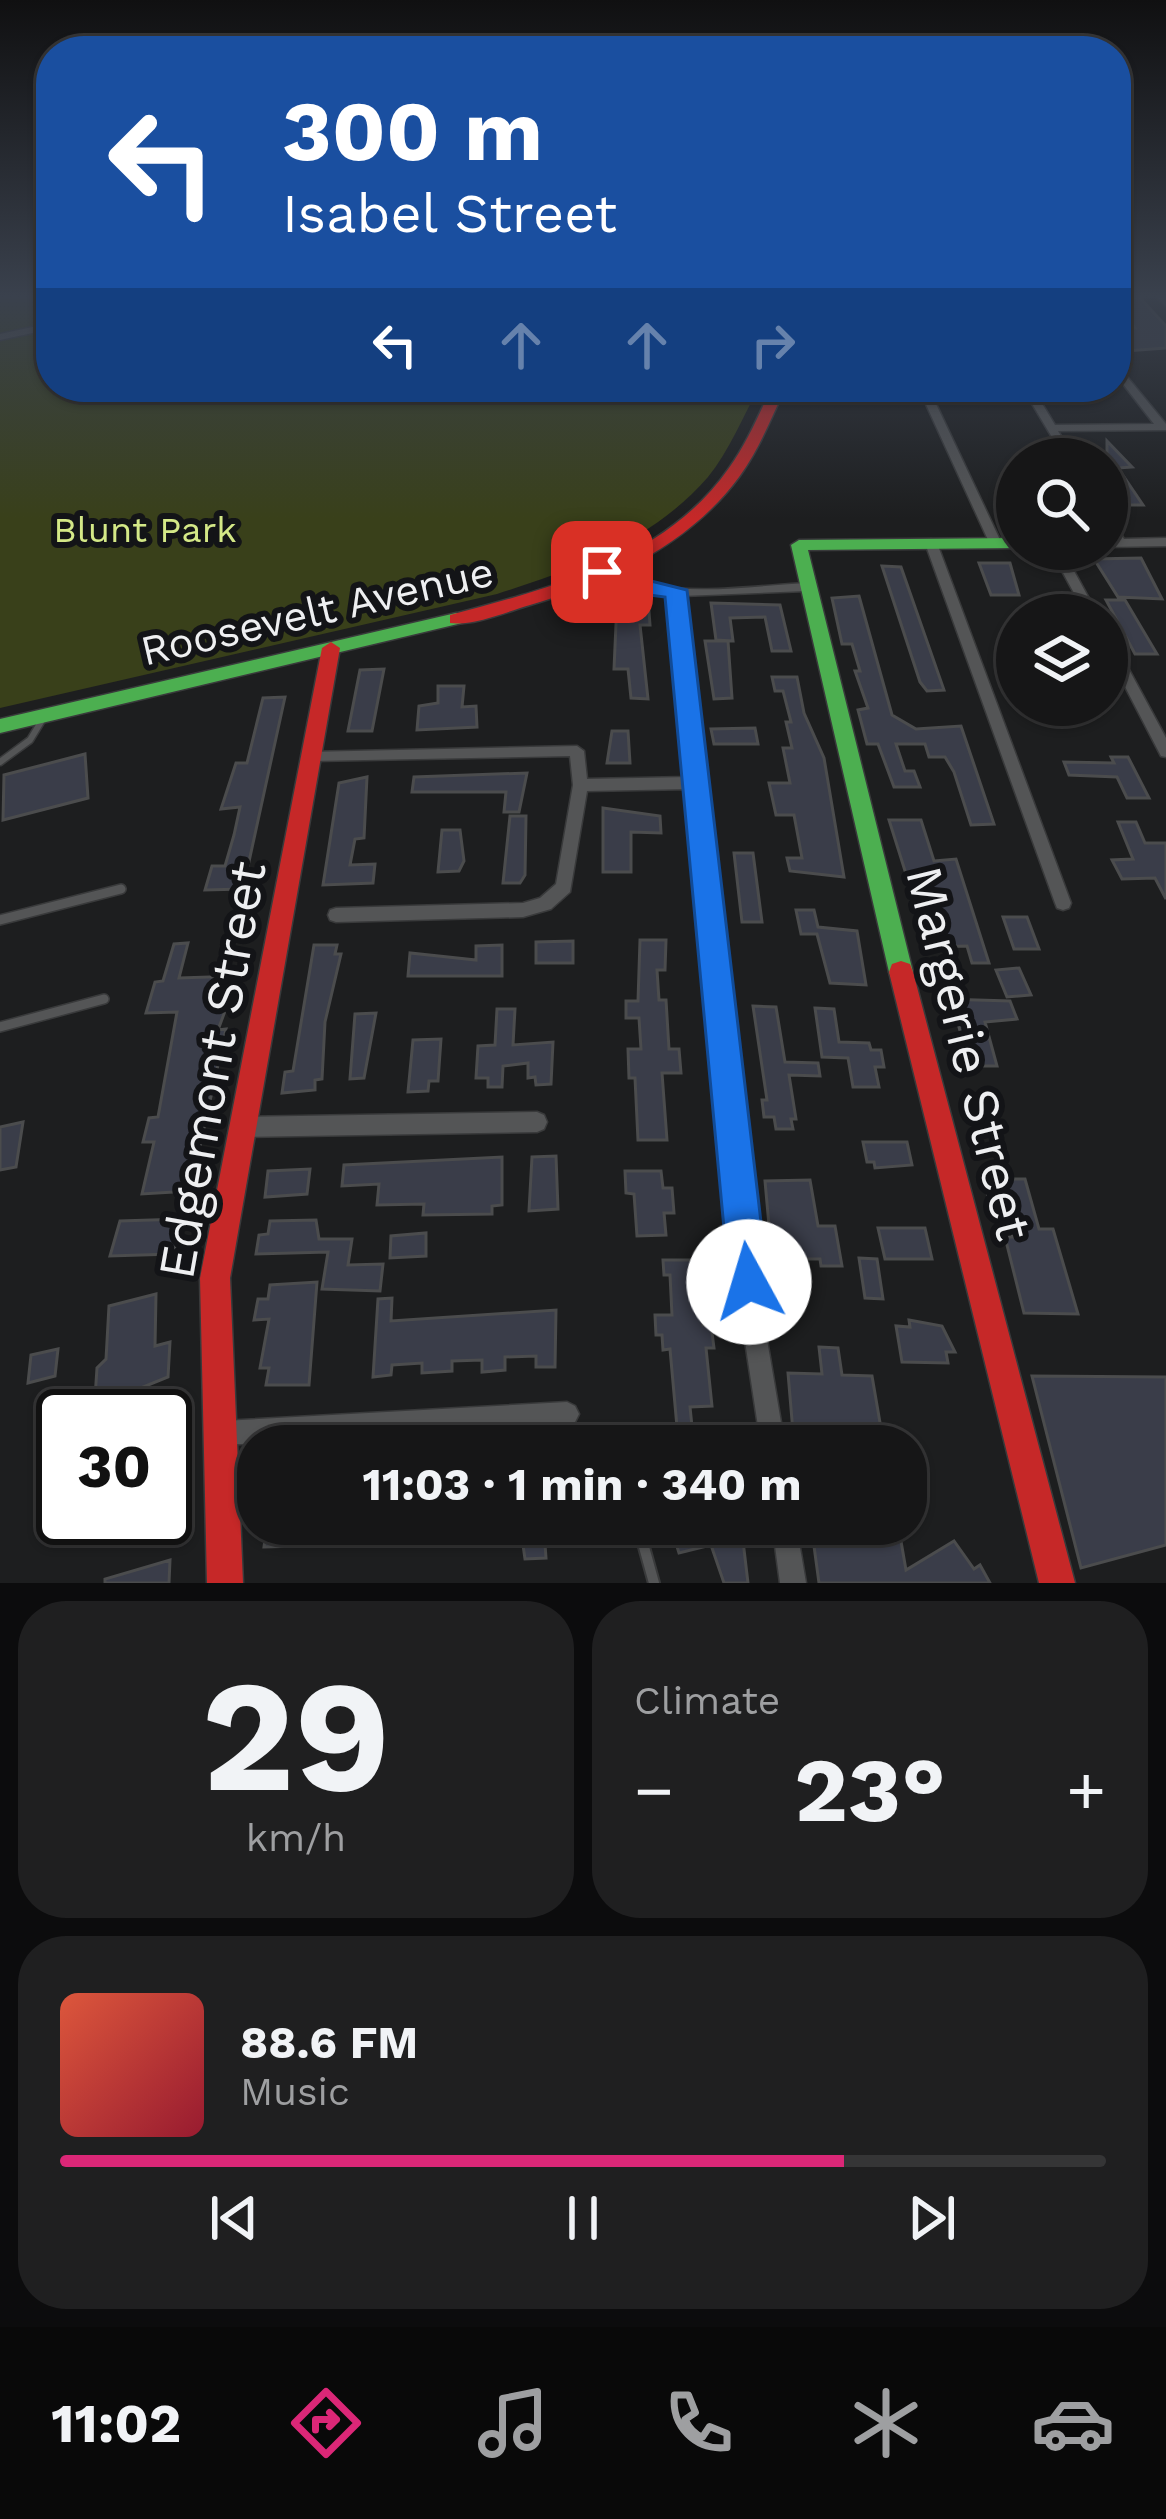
<!DOCTYPE html>
<html lang="en">
<head>
<meta charset="utf-8">
<style>
  body { margin:0; font-family:"Work Sans",sans-serif; background:#1f1f20; color:#f1f3f6; height:100vh; display:flex; flex-direction:column; font-size:45px; white-space:nowrap }
  * { box-sizing:border-box; margin:0 }
  p { font-size:39px; color:#9e9fa1 }
  .icon { flex:none; width:66px; height:66px; fill:none; stroke:currentColor; stroke-width:2; stroke-linecap:round; stroke-linejoin:round }
  .map { position:relative; height:1583px; overflow:hidden }
  .drawer { display:flex; flex-direction:column; gap:18px; padding:18px; background:#0c0c0d; flex:1 }
  .drawer>* { flex:none }
  .top-card { position:absolute; left:36px; top:36px; width:1095px; height:366px; border-radius:48px; box-shadow:0 3px 9px #0004,0 0 0 3px #353536; background:#1a4fa0; color:#fff; overflow:hidden }
  .fabs { position:absolute; left:996px; top:438px; display:grid; gap:24px }
  .fabs a { display:grid; place-items:center; width:132px; height:132px; border-radius:50%; background:#161617; box-shadow:0 3px 9px #0004,0 0 0 3px #353536; font-size:60px }
  .speed { position:absolute; left:36px; top:1389px; display:flex; gap:24px; font-size:60px; font-weight:700; text-align:center }
  .speed>* { display:grid; place-content:center; width:156px; height:156px; border-radius:50%; background:#161617; box-shadow:0 3px 9px #0004,0 0 0 3px #353536; line-height:1 }
  .speed .limit { border:6px solid #111; border-radius:18px; background:#fff; color:#111 }
  .pin { position:absolute; display:grid; place-items:center; width:102px; height:102px; color:#fff; margin:-51px; border-radius:24px; box-shadow:0 6px 18px #0006 }
  .me { position:absolute; width:132px; margin:-66px; rotate:354deg; stroke-linejoin:round; filter:drop-shadow(0 0 9px #0008) }
  .turn { display:flex; align-items:center; gap:42px; height:252px; padding:0 48px; font-size:54px }
  .turn .icon { width:156px; height:156px; stroke-width:2.5 }
  .turn b { display:block; font-size:84px; line-height:102px }
  .lanes { display:flex; align-items:center; height:114px; padding:0 48px; background:#0003; justify-content:center; gap:60px; direction:ltr }
  .lanes .off { opacity:.35 }
  .big { font-size:90px; font-weight:700; line-height:1.1 }
  .drawer .widget { flex:1; display:flex; flex-direction:column; justify-content:center; gap:18px; min-width:0; padding:0 42px; border-radius:48px; background:#1f1f20 }
  .drawer .dial { align-items:center; gap:0 }
  .dial b { font-size:156px; line-height:1 }
  .song { display:flex; align-items:center; gap:36px }
  .cover { width:144px; height:144px; border-radius:18px; background:linear-gradient(135deg,hsl(10 70% 55%),hsl(350 70% 35%)) }
  .played { height:12px; border-radius:6px; background:linear-gradient(90deg,#db2777 75%,#353536 75%) }
  .keys { display:flex; justify-content:space-around; direction:ltr }
  .heat { display:flex; justify-content:space-between; align-items:center; font-size:66px; direction:ltr }
  .drawer .tiles { flex:1; display:grid; gap:18px; grid-template-columns:1fr 1fr }
  .widget:last-child { grid-column:span 2 }
  .trip { position:absolute; left:237px; top:1425px; width:690px; height:120px; border-radius:48px; background:#161617; box-shadow:0 3px 9px #0004,0 0 0 3px #353536; font-weight:700; line-height:120px; text-align:center }
  .tab-bar { display:flex; height:192px; justify-content:space-around; align-items:center; background:#090909; color:#9e9fa1 }
  .tab-bar .icon { width:84px; height:84px }
  .tab-bar .current { color:#db2777 }
  .tab-bar b { font-size:54px; color:#f1f3f6 }
  .map>svg:first-child { display:block }
  .green { fill:#39401a }
  .building { fill:#3a3d49; stroke:#4b4c4d; stroke-width:3 }
  .lines { fill:none; stroke-linecap:round; stroke-linejoin:round }
  .lane-far2-casing { stroke:#393a3b; stroke-width:9 }
  .lane-far1-casing { stroke:#393a3b; stroke-width:12 }
  .lane-casing { stroke:#393a3b; stroke-width:14 }
  .street-casing { stroke:#393a3b; stroke-width:3 }
  .fast-casing { stroke:#393a3b; stroke-width:3 }
  .jam-casing { stroke:#393a3b; stroke-width:3 }
  .lane-far2 { stroke:#545556; stroke-width:6 }
  .lane-far1 { stroke:#545556; stroke-width:9 }
  .lane { stroke:#545556; stroke-width:10 }
  .street { fill:#545556; fill-rule:evenodd }
  .fast { fill:#4caf50; fill-rule:evenodd }
  .jam { fill:#c62828; fill-rule:evenodd }
  .route { fill:#1a73e8; stroke:#114b97; stroke-width:3 }
  .labels { text-anchor:middle; dominant-baseline:central; stroke-width:12; stroke-linejoin:round; paint-order:stroke }
  .far-park-label { font-size:36px; fill:#d4e887; stroke:#131417 }
  .street-label { font-size:42px; fill:#eeeff1; stroke:#131417 }
  .near-street-label { font-size:51px; fill:#eeeff1; stroke:#131417 }
</style>
</head>
<body>
<div class="map">
<svg width="1166" height="1583" viewBox="0 0 1166 1583">
  <rect width="100%" height="100%" fill="#1d1e1f"/>
  <path class="green" d="M0,298H51V387H759C743,417 729,451 708,477C655,539 573,570 497,594L0,708Z"/>
  <path class="building" d="M1116,298H1140L1166,326V348L1126,351L1116,339V328H1135Z
    M1107,441L1132,467L1118,468L1143,505H1124L1107,483Z
    M1141,558L1162,599L1118,597L1094,559Z
    M979,563H1010L1019,595H991Z
    M882,566L901,567L944,690L927,691L920,682Z
    M859,596L892,715L916,729L961,726L994,824L971,825L954,772L945,757H929L925,744H896L905,771H914L920,787H894L878,744H867L858,710L868,708L855,671H860L852,644H842L832,598Z
    M625,597L648,598L650,625H640L648,699L631,698L628,669H614L617,602Z
    M1106,600H1125L1157,654H1135Z
    M711,603L780,605L791,651H772L765,617L730,618L733,641L716,640Z
    M705,641H728L732,698L714,699Z
    M384,669L372,731H348L360,670Z
    M772,677H797L804,713L824,758L844,877L790,871L787,858H802L794,815H776L769,783H790L783,748H792L786,722H791L783,691H775Z
    M438,686H464L462,707L476,706L477,727L417,730L419,706L438,703Z
    M285,697L243,889L205,890L212,866H225L234,835L240,807L221,809L236,763H247L263,698Z
    M755,728L758,744H714L711,729Z
    M612,731H628L630,763H607Z
    M85,754L88,798L3,820L4,775Z
    M1111,757H1128L1149,798H1127L1117,777L1069,775L1064,762L1114,763Z
    M527,773L519,812H504L506,792H412L414,777Z
    M367,777L364,838L355,839L350,865L375,864L373,883L323,885L339,783Z
    M603,808L660,816L661,833L631,832V872H603Z
    M510,816H526L525,875L520,883H503Z
    M889,820H921L934,861L956,859L989,963H972L967,946L929,947Z
    M1118,822H1136L1145,843H1166V899L1155,878L1122,879L1112,860L1133,859Z
    M442,830H460L464,861L459,871L438,872Z
    M734,853H753L762,922H742Z
    M796,910H814L818,927L857,931L866,985L830,983L817,934H801Z
    M1003,917H1027L1039,949H1014Z
    M640,940H666L665,970H657L659,1000H666L669,1049H679L681,1073H662L667,1140H638L635,1078H629L628,1049H641L639,1018H626V1001H638Z
    M573,941V963H536V942Z
    M188,943L179,978L238,976L218,1030L226,1029L190,1191L142,1194L154,1142H143L149,1118L158,1117L177,1012L146,1013L155,982L163,981L174,944Z
    M314,945H337L335,954H341L325,1022L322,1079L315,1080V1090L282,1093L285,1072L293,1071Z
    M502,945V976H408L410,953L476,960V946Z
    M1019,968L1031,995L1007,997L996,970Z
    M943,999L1010,1001L1017,1019L985,1022L997,1066H970L957,1020H948Z
    M753,1006L776,1007L785,1062L818,1063L820,1076L789,1075L796,1119H791L793,1129H776L774,1117H764L762,1100H767Z
    M815,1008L834,1009L839,1042L869,1043L871,1050H881L884,1067H875L879,1087H853L848,1058L822,1057Z
    M497,1009H515L513,1045L553,1042L551,1084L536,1085L535,1077L528,1078V1063L503,1066L502,1087H488V1078H476L478,1046L495,1045Z
    M376,1013L364,1078L350,1079L355,1014Z
    M441,1039L438,1081H429L428,1091L408,1092L413,1040Z
    M23,1122L16,1167L0,1170V1127Z
    M863,1142H907L912,1165L875,1168L874,1162H867Z
    M556,1156L558,1209L529,1211L532,1157Z
    M502,1157V1205L492,1206V1214L423,1215L424,1204L377,1205L379,1184L342,1186L344,1165Z
    M310,1169L307,1194L265,1197L268,1171Z
    M625,1171H661L663,1188H672L674,1213H664L666,1235L637,1236L634,1194L626,1193Z
    M983,1179H1025L1039,1229H1053L1078,1314L1024,1313L1005,1237H1013L1006,1207H991Z
    M810,1180L818,1226H835L842,1266H821L820,1259H772L765,1181Z
    M182,1219L173,1254L110,1256L120,1221Z
    M316,1220L319,1239H352L348,1265L383,1264L380,1291L322,1289L328,1252L256,1254L259,1235L268,1234L270,1221Z
    M878,1228H925L932,1259H885Z
    M426,1233V1256L390,1258L391,1236Z
    M859,1258L877,1259L883,1299L865,1298Z
    M663,1260H703V1325H711L714,1348H706L712,1406L690,1407L694,1446H657L656,1427H677L670,1349L663,1350L662,1335H656L655,1315H672L670,1275H664Z
    M317,1282L309,1385H266L269,1368H260L269,1319L254,1320L258,1299H268L270,1285Z
    M156,1294L155,1346L170,1342L168,1377L126,1394V1389L95,1398L97,1368L106,1359L109,1306Z
    M392,1298L391,1321L556,1310L555,1367H536V1356L505,1357V1370L482,1372V1360L452,1361V1371L422,1373V1363L392,1365L391,1375L373,1377L378,1299Z
    M909,1320L942,1326L955,1352H946L948,1363L902,1362L896,1326L910,1327Z
    M819,1347L838,1348L842,1375L872,1376L884,1446H823L821,1432H793L788,1373L822,1374Z
    M58,1349L55,1376L28,1383L31,1355Z
    M1032,1376L1166,1377V1545L1081,1568Z
    M115,1518H158V1532L112,1544Z
    M267,1524H337L335,1545L264,1547Z
    M520,1524H556L557,1544H545L546,1558L525,1559Z
    M670,1524H741L748,1583H724L711,1545L679,1553Z
    M811,1524H898L906,1570L954,1541L974,1569L980,1565L990,1583H819Z
    M170,1560L169,1583H105V1579Z"/>
  <g class="lines">
    <defs>
      <path id="lane-far2" d="M0,762L30,740L44,717"/>
      <path id="lane-far1" d="M0,920L121,889
        M0,1027L104,999"/>
      <path id="lane" d="M644,1547L654,1583"/>
      <path id="street" d="M1157,298H1165L1166,306Z
        M51,323V329L0,340V334Z
        M1116,366L1119,367L1166,424V430L1058,431L1075,459H1065L1022,387H1032L1055,425L1154,424L1116,375Z
        M918,387H928L1001,542L999,544H991L989,542Z
        M1107,517L1111,518L1124,539L1166,538V546L1107,547V539H1113L1107,530Z
        M931,539L937,543L1071,903L1069,908L1063,910L1057,908L1055,903L925,543Z
        M1050,549H1062L1098,615H1086Z
        M602,568C617,574 631,581 646,584C698,595 753,586 806,583L812,587L806,591L682,596L765,1328L785,1446H761L743,1328L689,789L587,791L570,892L551,909L523,917L336,922L330,920L328,915L330,910L336,908L523,903L540,898L556,884L573,785L570,756L313,761L306,756L308,752L577,746L584,751L587,779L688,777L669,595L620,585L598,575L596,572Z
        M1107,636L1113,640L1166,738V757L1161,756L1107,652Z
        M537,1112L544,1115L547,1122L544,1129L537,1132L240,1137L233,1134L230,1127L233,1120L240,1117Z
        M567,1402L575,1406L579,1414L575,1422L567,1426L222,1445L214,1441L210,1433L214,1425L222,1421Z
        M772,1524H796L806,1583H780Z"/>
      <path id="fast" d="M1017,538V548L808,550L913,972L910,980L901,983L892,980L889,972L791,545L799,540Z
        M456,613L462,615V623L0,733V719Z"/>
      <path id="jam" d="M772,387H786C771,418 759,450 739,477C689,545 609,582 530,605C506,612 474,626 450,623V615C551,588 666,559 729,468C747,443 759,414 772,387Z
        M331,642L340,648L230,1278L243,1583H207L200,1278L322,648Z
        M901,961L910,964L913,972L1075,1583H1039L889,972L892,964Z"/>
    </defs>
    <use href="#lane-far2" class="lane-far2-casing"/>
    <use href="#lane-far1" class="lane-far1-casing"/>
    <use href="#lane" class="lane-casing"/>
    <use href="#street" class="street-casing"/>
    <use href="#fast" class="fast-casing"/>
    <use href="#jam" class="jam-casing"/>
    <use href="#lane-far2" class="lane-far2"/>
    <use href="#lane-far1" class="lane-far1"/>
    <use href="#lane" class="lane"/>
    <use href="#street" class="street"/>
    <use href="#fast" class="fast"/>
    <use href="#jam" class="jam"/>
  </g>
  <linearGradient id="sky" x2="0" y2="1"><stop stop-color="#101011"/><stop offset="0.57" stop-color="#3a414d"/><stop offset="1" stop-color="#3a414d" stop-opacity="0"/></linearGradient>
  <rect width="1166" height="519" fill="url(#sky)"/>
  <path class="route" d="M595,567L687,590L768,1282L763,1296L749,1302L735,1296L729,1282L665,597L619,591L595,577Z"/>
  <g class="labels">
    <g class="far-park-label">
      <text x="145" y="530">Blunt Park</text>
    </g>
    <g class="street-label">
      <text transform="translate(317 611) rotate(-13)">Roosevelt Avenue</text>
    </g>
    <g class="near-street-label">
      <text transform="translate(969 1053) rotate(76)">Margerie Street</text>
      <text transform="translate(212 1070) rotate(-80)">Edgemont Street</text>
    </g>
  </g>
</svg>
<div class="fabs">
<a><svg class="icon" aria-label="search" viewBox="0 0 24 24"><circle cx="10" cy="10" r="6"/><path d="M15 15l6 6"/></svg></a>
<a><svg class="icon" aria-label="layers" viewBox="0 0 24 24"><path d="M12 4l9 5-9 5-9-5zM3 14l9 5 9-5"/></svg></a>
</div>
<div class="speed"><div class="limit">30</div></div>
<div class="pin" style="left:602px;top:572px;background:#d93025"><svg class="icon" aria-label="arrive" viewBox="0 0 24 24"><path d="M6 21V4h12l-3 4 3 4H6"/></svg></div>
<svg class="me" style="left:749px;top:1282px" viewBox="-20 -20 40 40"><circle r="19" fill="#fff"/><path d="M0-13L10 11 0 6-10 11z" fill="#1a73e8"/></svg>
<div class="trip">11:03 · 1 min · 340 m</div>
<div class="top-card">
<div class="turn"><svg class="icon" aria-label="left" viewBox="0 0 24 24"><path d="M17 20v-9H6M10 6l-5 5 5 5"/></svg><div><b>300 m</b>Isabel Street</div></div>
<div class="lanes"><svg class="icon" aria-label="left" viewBox="0 0 24 24"><path d="M17 20v-9H6M10 6l-5 5 5 5"/></svg><svg class="icon off" aria-label="ahead" viewBox="0 0 24 24"><path d="M12 20V5M6 11l6-6 6 6"/></svg><svg class="icon off" aria-label="ahead" viewBox="0 0 24 24"><path d="M12 20V5M6 11l6-6 6 6"/></svg><svg class="icon off" aria-label="right" viewBox="0 0 24 24"><path d="M7 20v-9h11M14 6l5 5-5 5"/></svg></div>
</div>
</div>
<section class="drawer">
<div class="tiles">
<div class="widget dial"><b>29</b><p>km/h</p></div>
<div class="widget"><p>Climate</p>
<div class="heat"><a>−</a><b class="big">23°</b><a>+</a></div>
</div>
<div class="widget">
<div class="song"><i class="cover"></i><div><b>88.6 FM</b><p>Music</p></div></div>
<div class="played"></div>
<div class="keys"><svg class="icon" aria-label="previous" viewBox="0 0 24 24"><path d="M18 5L8 12l10 7zM5 5v14"/></svg><svg class="icon" aria-label="pause" viewBox="0 0 24 24"><path d="M8 5v14M16 5v14"/></svg><svg class="icon" aria-label="next" viewBox="0 0 24 24"><path d="M6 5l10 7-10 7zM19 5v14"/></svg></div>
</div>
</div>
</section>
<nav class="tab-bar">
<b>11:02</b>
<svg class="icon current" aria-label="directions" viewBox="0 0 24 24"><path d="M12 3l9 9-9 9-9-9zM9 14v-3h6M13 9l2 2-2 2"/></svg>
<svg class="icon" aria-label="music" viewBox="0 0 24 24"><path d="M9 18V5l10-2v13"/><circle cx="6" cy="18" r="3"/><circle cx="16" cy="16" r="3"/></svg>
<svg class="icon" aria-label="phone" viewBox="0 0 24 24"><path d="M5 4h4l2 5-3 2q2 4 5 5l2-3 5 2v4C11 20 4 13 5 4z"/></svg>
<svg class="icon" aria-label="climate" viewBox="0 0 24 24"><path d="M12 3v18M4 7l16 10M4 17L20 7"/></svg>
<svg class="icon" aria-label="car" viewBox="0 0 24 24"><path d="M5 17H2v-5l4-1 3-4h7l3 4 3 1v5h-3M9 17h6M6 11h13"/><circle cx="7" cy="17" r="2"/><circle cx="17" cy="17" r="2"/></svg>
</nav>
</body>
</html>
